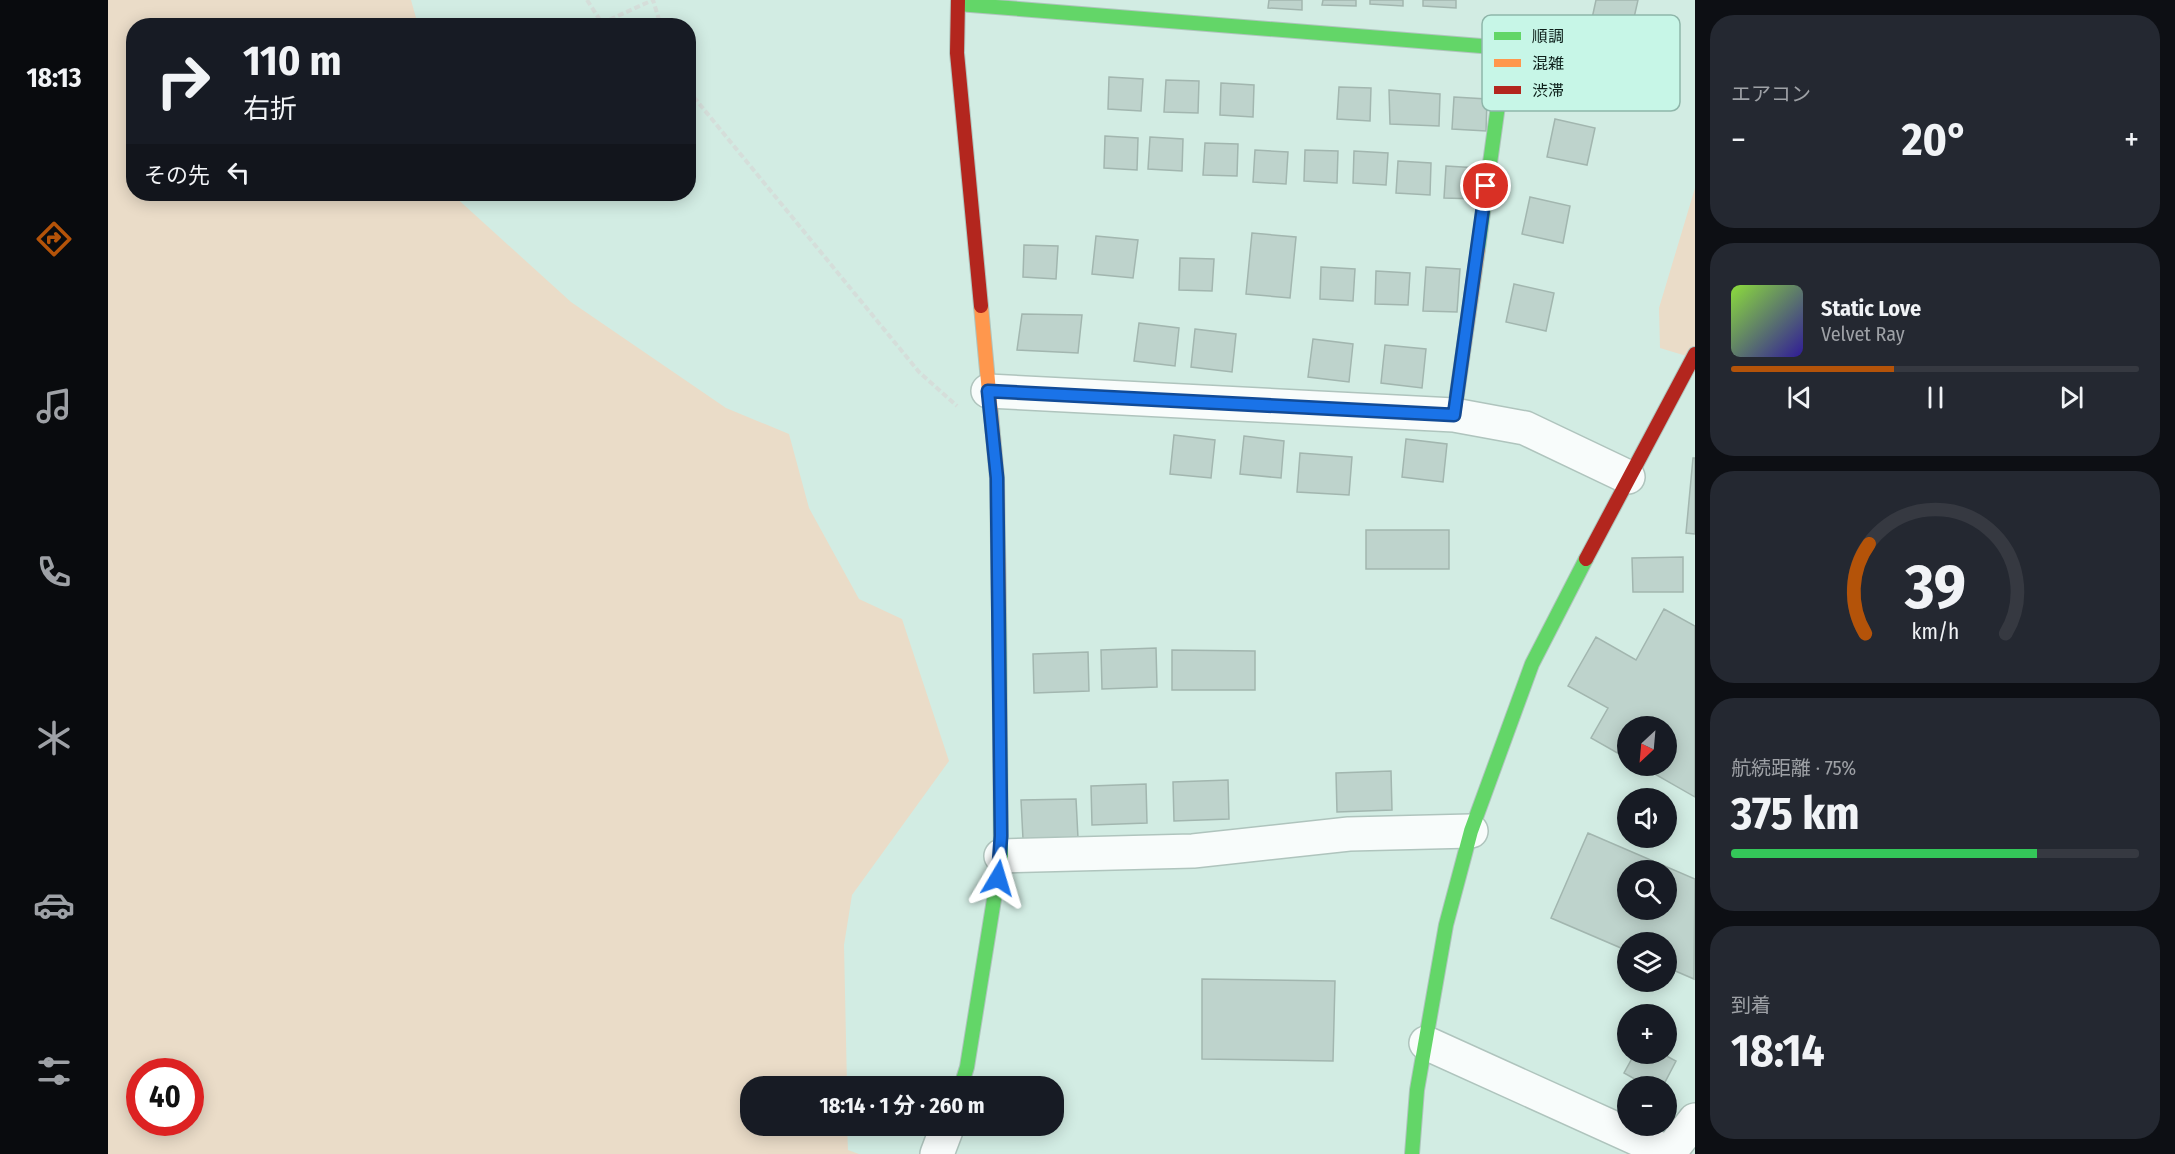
<!DOCTYPE html>
<html lang="ja">
<head>
<meta charset="utf-8">
<style>
  body { margin:0; font-family:"Fira Sans Condensed","Noto Sans JP",sans-serif; background:#242831; color:#f1f3f6; height:100vh; display:flex; flex-direction:column; font-size:22px; white-space:nowrap }
  * { box-sizing:border-box; margin:0 }
  p { font-size:20px; color:#9ea1a6 }
  .icon { flex:none; width:33px; height:33px; fill:none; stroke:currentColor; stroke-width:2; stroke-linecap:round; stroke-linejoin:round }
  .map { position:relative; flex:1; overflow:hidden }
  .details { display:flex; flex-direction:column; gap:15px; padding:15px; background:#0d0f14; width:480px }
  .details>* { flex:none }
  .guide { position:absolute; left:18px; top:18px; width:570px; height:183px; border-radius:24px; box-shadow:0 3px 15px #0003; background:#171b24; color:#f1f3f6; overflow:hidden }
  .needle { width:39px; rotate:206deg }
  .tools { position:absolute; left:1509px; top:716px; display:grid; gap:12px }
  .tools a { display:grid; place-items:center; width:60px; height:60px; border-radius:50%; background:#171b24; box-shadow:0 3px 15px #0003; font-size:30px }
  .speed { position:absolute; left:18px; top:1058px; display:flex; gap:12px; font-size:30px; font-weight:700; text-align:center }
  .speed>* { display:grid; place-content:center; width:78px; height:78px; border-radius:50%; background:#171b24; box-shadow:0 3px 15px #0003; line-height:1 }
  .speed .limit { border:9px solid #d22; background:#fff; color:#111 }
  .pin { position:absolute; display:grid; place-items:center; width:51px; height:51px; color:#fff; margin:-26px; border:3px solid #fff; border-radius:50%; box-shadow:0 2px 6px #0007 }
  .me { position:absolute; width:66px; margin:-33px; rotate:7deg; stroke-linejoin:round; filter:drop-shadow(0 0 4px #0008) }
  .turn { display:flex; align-items:center; gap:21px; height:126px; padding:0 18px; font-size:27px }
  .turn .icon { width:78px; height:78px; stroke-width:2.5 }
  .turn b { display:block; font-size:42px; line-height:51px }
  .then { display:flex; align-items:center; height:57px; padding:0 18px; background:#0003; gap:12px; font-size:22px }
  .big { font-size:45px; font-weight:700; line-height:1.1 }
  .details .card { flex:1; display:flex; flex-direction:column; justify-content:center; gap:9px; min-width:0; padding:0 21px; border-radius:24px; background:#242831 }
  .details .dial { align-items:center; gap:0 }
  .dial svg { height:156px; overflow:visible; fill:none; stroke:#363941; stroke-width:7; stroke-linecap:round; text-anchor:middle }
  .dial text { fill:#f1f3f6; stroke:none }
  .song { display:flex; align-items:center; gap:18px }
  .cover { width:72px; height:72px; border-radius:9px; background:linear-gradient(135deg,hsl(90 70% 55%),hsl(250 70% 35%)) }
  .played { height:6px; border-radius:3px; background:linear-gradient(90deg,#b45309 40%,#363941 40%) }
  .keys { display:flex; justify-content:space-around; direction:ltr }
  .heat { display:flex; justify-content:space-between; align-items:center; font-size:33px; direction:ltr }
  .charge { height:9px; border-radius:4px; background:linear-gradient(90deg,#34c759 75%,#363941 0) }
  .trip { position:absolute; left:632px; top:1076px; width:324px; height:60px; border-radius:24px; background:#171b24; box-shadow:0 3px 15px #0003; font-weight:700; line-height:60px; text-align:center }
  main { display:flex; flex:1; min-height:0 }
  .dock { display:flex; flex-direction:column; width:108px; justify-content:space-around; align-items:center; background:#090b0e; color:#9ea1a6 }
  .dock .icon { width:42px; height:42px }
  .dock .on { color:#b45309 }
  .dock b { font-size:27px; color:#f1f3f6 }
  .map>svg:first-child { display:block }
  .green { fill:#eadcc8; fill-rule:evenodd }
  .building { fill:#bed3cc; stroke:#a2b6af; stroke-width:1.5; fill-rule:evenodd }
  .lines { fill:none; stroke-linecap:round; stroke-linejoin:round }
  .street-casing { stroke:#afc4bd; stroke-width:36 }
  .fast-casing { stroke:#afc4bd; stroke-width:16 }
  .slow-casing { stroke:#afc4bd; stroke-width:16 }
  .jam-casing { stroke:#afc4bd; stroke-width:16 }
  .path { stroke:#d5deda; stroke-width:4; stroke-dasharray:6 3; stroke-linecap:butt }
  .street { stroke:#f8fcfb; stroke-width:33 }
  .fast { stroke:#63d668; stroke-width:14 }
  .slow { stroke:#ff974d; stroke-width:14 }
  .jam { stroke:#b3261e; stroke-width:14 }
  .route-casing { stroke:#114b97; stroke-width:15 }
  .route { stroke:#1a73e8; stroke-width:10 }
  .key { fill:#c7f6e7; stroke:#8fb6aa; stroke-width:1.5 }
  .key-label { font-size:16px; fill:#0d1f1a }
</style>
</head>
<body>
<main>
<nav class="dock">
<b>18:13</b>
<svg class="icon on" aria-label="directions" viewBox="0 0 24 24"><path d="M12 3l9 9-9 9-9-9zM9 14v-3h6M13 9l2 2-2 2"/></svg>
<svg class="icon" aria-label="music" viewBox="0 0 24 24"><path d="M9 18V5l10-2v13"/><circle cx="6" cy="18" r="3"/><circle cx="16" cy="16" r="3"/></svg>
<svg class="icon" aria-label="phone" viewBox="0 0 24 24"><path d="M5 4h4l2 5-3 2q2 4 5 5l2-3 5 2v4C11 20 4 13 5 4z"/></svg>
<svg class="icon" aria-label="climate" viewBox="0 0 24 24"><path d="M12 3v18M4 7l16 10M4 17L20 7"/></svg>
<svg class="icon" aria-label="car" viewBox="0 0 24 24"><path d="M5 17H2v-5l4-1 3-4h7l3 4 3 1v5h-3M9 17h6M6 11h13"/><circle cx="7" cy="17" r="2"/><circle cx="17" cy="17" r="2"/></svg>
<svg class="icon" aria-label="filters" viewBox="0 0 24 24"><path d="M4 7h16M4 17h16"/><circle cx="9" cy="7" r="2"/><circle cx="15" cy="17" r="2"/></svg>
</nav>
<div class="map">
<svg width="1587" height="1154" viewBox="0 0 1587 1154">
  <rect width="100%" height="100%" fill="#d2ece3"/>
  <path class="green" d="M0,0H303L310,25L26,26V194H344L463,302L618,408L681,434L701,508L751,599L794,619L841,761L744,895L736,945L739,1086H642V1125H739L740,1150L751,1154H0ZM32,1071H82V1122H32Z
    M1587,188V354L1585,358L1552,348L1551,308Z"/>
  <path class="building" d="M1161,0H1194V10L1160,8Z
    M1215,0H1248V6L1214,5Z
    M1262,0H1295V6L1262,4Z
    M1315,0H1348V8L1315,6Z
    M1488,0H1530L1523,31L1483,23Z
    M1001,77L1035,79L1033,111L1000,109Z
    M1058,80L1091,81L1090,113L1056,112Z
    M1113,83L1146,85L1145,117L1112,115Z
    M1231,87L1263,88L1262,121L1229,119Z
    M1281,90L1332,94L1331,126L1282,124Z
    M1346,97L1379,99L1378,131L1344,129Z
    M1447,119L1487,128L1479,165L1439,157Z
    M997,136L1030,138L1029,170L996,168Z
    M1042,137L1075,139L1074,171L1040,169Z
    M1097,143L1130,144L1129,176L1095,175Z
    M1147,150L1180,152L1178,184L1145,182Z
    M1197,150L1230,151L1229,183L1196,181Z
    M1246,151L1280,153L1278,185L1245,183Z
    M1290,161L1323,163L1322,195L1288,193Z
    M1338,166L1371,168L1370,199L1336,198Z
    M1422,197L1462,206L1455,243L1414,234Z
    M1144,233L1188,237L1182,298L1138,294Z
    M988,236L1030,240L1025,278L984,274Z
    M916,245L950,246L948,279L915,277Z
    M1072,258L1106,259L1104,291L1071,290Z
    M1213,267L1247,269L1245,301L1212,299Z
    M1318,267L1352,269L1349,312L1315,311Z
    M1268,271L1302,273L1300,305L1267,304Z
    M1406,284L1446,293L1438,331L1398,322Z
    M914,314L974,315L970,353L909,350Z
    M1031,323L1071,328L1067,366L1026,361Z
    M1087,329L1128,334L1124,372L1083,367Z
    M1205,339L1245,344L1241,382L1200,377Z
    M1277,345L1318,349L1314,388L1273,383Z
    M1066,435L1107,440L1103,478L1062,474Z
    M1136,436L1176,441L1173,478L1132,474Z
    M1298,439L1339,444L1335,482L1294,477Z
    M1192,453L1244,457L1241,495L1189,492Z
    M1585,458H1587V534L1578,533Z
    M1258,530H1341V569H1258Z
    M1575,557V592H1525L1524,558Z
    M1556,609L1587,626V797L1531,765H1558V726H1520V759L1483,738L1500,708L1460,686L1488,637L1528,660Z
    M1048,648L1049,687L994,689L993,650Z
    M1064,650L1147,651V690H1064Z
    M980,652L981,691L926,693L925,654Z
    M1283,771L1284,810L1229,812L1228,773Z
    M1120,780L1121,819L1066,821L1065,782Z
    M1038,784L1039,823L984,825L983,786Z
    M968,799L970,838L915,839L913,800Z
    M1480,833L1587,879L1586,979L1558,967V942H1520V951L1443,918ZM1520,870H1558V909H1520Z
    M1094,979L1227,981L1225,1061L1094,1059Z
    M1527,1053H1553L1568,1061L1555,1086H1539L1516,1073Z"/>
  <g class="lines">
    <defs>
      <path id="street" d="M880,391L1346,415L1417,428L1520,477
        M893,856L1085,851L1241,834L1363,831
        M1318,1043L1563,1154
        M1561,1153L1587,1120
        M829,1154L840,1125"/>
      <path id="fast" d="M850,4L1398,48L1370,249
        M853,1086L859,1067L893,856L891,611
        M1304,1154L1309,1090L1338,925L1363,831L1424,664L1478,559"/>
      <path id="slow" d="M873,306L889,478L891,611
        M1346,415L1370,249"/>
      <path id="jam" d="M850,0L849,53L873,306
        M1478,559L1587,354"/>
    </defs>
    <use href="#street" class="street-casing"/>
    <use href="#fast" class="fast-casing"/>
    <use href="#slow" class="slow-casing"/>
    <use href="#jam" class="jam-casing"/>
    <path class="path" d="M479,0L494,23L545,0L553,26
      M580,90L811,372L849,406"/>
    <use href="#street" class="street"/>
    <use href="#fast" class="fast"/>
    <use href="#slow" class="slow"/>
    <use href="#jam" class="jam"/>
  </g>
  <g class="lines">
    <defs>
      <path id="route" d="M890,878L893,836L889,478L880,391L1346,415L1378,186"/>
    </defs>
    <use href="#route" class="route-casing"/>
    <use href="#route" class="route"/>
  </g>
  <rect x="1374" y="15" width="198" height="96" rx="9" class="key"/>
  <rect x="1386" y="32" width="27" height="8" fill="#63d668"/>
  <rect x="1386" y="59" width="27" height="8" fill="#ff974d"/>
  <rect x="1386" y="86" width="27" height="8" fill="#b3261e"/>
  <g class="key-label">
    <text x="1424" y="42">順調</text>
    <text x="1424" y="69">混雑</text>
    <text x="1424" y="96">渋滞</text>
  </g>
</svg>
<div class="tools">
<a><svg class="needle" viewBox="-14 -14 28 28"><path d="M0-13l5 13h-10z" fill="#e53935"/><path d="M0 13l5-13h-10z" fill="#9ea1a6"/></svg></a>
<a><svg class="icon" aria-label="sound" viewBox="0 0 24 24"><path d="M4 9h4l5-4v14l-5-4H4zM17 9q2 3 0 6"/></svg></a>
<a><svg class="icon" aria-label="search" viewBox="0 0 24 24"><circle cx="10" cy="10" r="6"/><path d="M15 15l6 6"/></svg></a>
<a><svg class="icon" aria-label="layers" viewBox="0 0 24 24"><path d="M12 4l9 5-9 5-9-5zM3 14l9 5 9-5"/></svg></a>
<a>+</a>
<a>−</a>
</div>
<div class="speed"><div class="limit">40</div></div>
<div class="pin" style="left:1378px;top:186px;background:#d93025"><svg class="icon" aria-label="arrive" viewBox="0 0 24 24"><path d="M6 21V4h12l-3 4 3 4H6"/></svg></div>
<svg class="me" style="left:890px;top:878px" viewBox="-20 -20 40 40"><path d="M0-17L14 15 0 8-14 15z" fill="#1a73e8" stroke="#fff" stroke-width="4"/></svg>
<div class="trip">18:14 · 1 分 · 260 m</div>
<div class="guide">
<div class="turn"><svg class="icon" aria-label="right" viewBox="0 0 24 24"><path d="M7 20v-9h11M14 6l5 5-5 5"/></svg><div><b>110 m</b>右折</div></div>
<div class="then">その先<svg class="icon" aria-label="left" viewBox="0 0 24 24"><path d="M17 20v-9H6M10 6l-5 5 5 5"/></svg></div>
</div>
</div>
<section class="details">
<div class="card"><p>エアコン</p>
<div class="heat"><a>−</a><b class="big">20°</b><a>+</a></div>
</div>
<div class="card">
<div class="song"><i class="cover"></i><div><b>Static Love</b><p>Velvet Ray</p></div></div>
<div class="played"></div>
<div class="keys"><svg class="icon" aria-label="previous" viewBox="0 0 24 24"><path d="M18 5L8 12l10 7zM5 5v14"/></svg><svg class="icon" aria-label="pause" viewBox="0 0 24 24"><path d="M8 5v14M16 5v14"/></svg><svg class="icon" aria-label="next" viewBox="0 0 24 24"><path d="M6 5l10 7-10 7zM19 5v14"/></svg></div>
</div>
<div class="card dial"><svg viewBox="0 0 100 80">
<path d="M14 69A42 42 0 1 1 86 69"/>
<path d="M14 69A42 42 0 0 1 16 23" stroke="#b45309"/>
<text x="50" y="56" font-size="32" font-weight="700">39</text>
<text x="50" y="72" font-size="11">km/h</text>
</svg></div>
<div class="card"><p>航続距離 · 75%</p><b class="big">375 km</b><div class="charge"></div></div>
<div class="card"><p>到着</p><b class="big">18:14</b></div>
</section>
</main>
</body>
</html>
